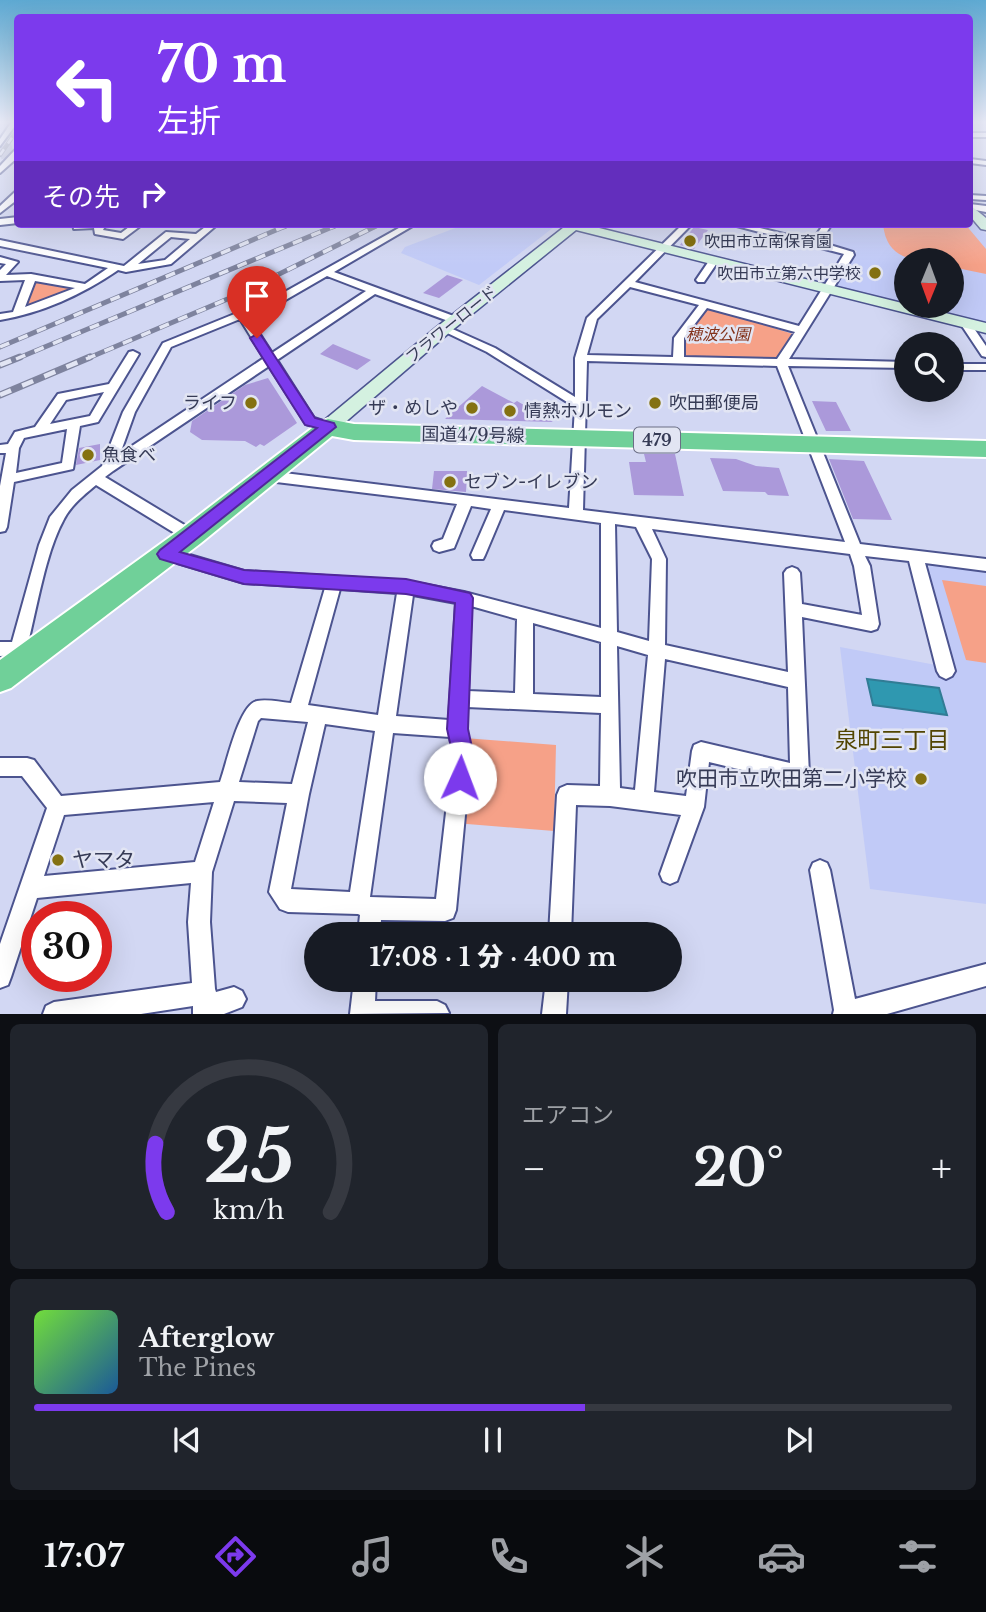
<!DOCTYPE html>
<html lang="ja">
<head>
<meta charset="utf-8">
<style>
  body { margin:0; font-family:"Libre Baskerville","Noto Sans JP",serif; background:#20242c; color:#f1f3f6; height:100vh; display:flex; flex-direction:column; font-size:26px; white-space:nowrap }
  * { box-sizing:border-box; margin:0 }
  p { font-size:23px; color:#9ea1a6 }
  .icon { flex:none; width:38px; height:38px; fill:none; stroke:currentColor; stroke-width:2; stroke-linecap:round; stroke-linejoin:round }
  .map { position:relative; height:1014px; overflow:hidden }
  .details { display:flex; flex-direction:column; gap:10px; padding:10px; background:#0d0f14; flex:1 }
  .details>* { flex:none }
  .banner { position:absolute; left:14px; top:14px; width:959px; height:214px; border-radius:7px; box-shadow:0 7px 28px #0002; background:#7c3aed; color:#fff; overflow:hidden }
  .needle { width:46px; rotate:181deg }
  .buttons { position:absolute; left:894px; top:248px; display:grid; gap:14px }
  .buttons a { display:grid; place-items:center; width:70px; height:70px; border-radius:50%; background:#171b24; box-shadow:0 7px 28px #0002; font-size:35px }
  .speed { position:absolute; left:21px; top:901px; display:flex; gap:14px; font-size:35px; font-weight:700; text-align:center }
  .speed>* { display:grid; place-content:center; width:91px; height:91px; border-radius:50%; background:#171b24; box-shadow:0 7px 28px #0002; line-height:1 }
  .speed .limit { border:10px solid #d22; background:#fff; color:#111 }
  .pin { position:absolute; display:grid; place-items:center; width:60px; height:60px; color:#fff; margin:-72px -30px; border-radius:50% 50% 50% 0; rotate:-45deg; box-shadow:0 0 7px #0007 }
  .pin .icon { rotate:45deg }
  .me { position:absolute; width:77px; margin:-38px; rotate:2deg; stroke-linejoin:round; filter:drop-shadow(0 0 5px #0008) }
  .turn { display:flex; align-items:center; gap:24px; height:147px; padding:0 28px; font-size:32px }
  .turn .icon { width:91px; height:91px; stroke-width:2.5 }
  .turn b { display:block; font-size:49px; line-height:60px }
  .then { display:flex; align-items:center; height:66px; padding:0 28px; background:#0003; gap:14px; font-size:26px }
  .big { font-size:52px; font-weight:800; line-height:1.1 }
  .details .widget { flex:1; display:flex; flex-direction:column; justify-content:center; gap:10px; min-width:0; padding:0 24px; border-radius:10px; background:#20242c }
  .details .dial { align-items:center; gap:0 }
  .dial svg { height:182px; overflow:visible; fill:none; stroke:#363941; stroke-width:7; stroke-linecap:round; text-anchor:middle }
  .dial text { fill:#f1f3f6; stroke:none }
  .song { display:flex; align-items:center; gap:21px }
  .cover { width:84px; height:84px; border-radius:10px; background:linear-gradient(135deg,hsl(100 70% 55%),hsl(210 70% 35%)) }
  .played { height:7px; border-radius:4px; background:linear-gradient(90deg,#7c3aed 60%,#363941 60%) }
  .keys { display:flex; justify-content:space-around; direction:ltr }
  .heat { display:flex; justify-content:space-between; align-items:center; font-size:38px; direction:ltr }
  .details .tiles { flex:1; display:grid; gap:10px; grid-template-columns:1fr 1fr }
  .widget:last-child { grid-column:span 2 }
  .trip { position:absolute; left:304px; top:922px; width:378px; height:70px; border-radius:35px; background:#171b24; box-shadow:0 7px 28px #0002; font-weight:800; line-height:70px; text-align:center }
  .tabs { display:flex; height:112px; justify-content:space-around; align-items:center; background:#090b0e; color:#9ea1a6 }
  .tabs .icon { width:49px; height:49px }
  .tabs .active { color:#7c3aed }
  .tabs b { font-size:32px; color:#f1f3f6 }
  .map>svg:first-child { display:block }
  .built { fill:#c1caf7 }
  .green { fill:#f6a188 }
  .water { fill:#2f98b0; stroke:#317c95; stroke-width:2 }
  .building { fill:#ab99da }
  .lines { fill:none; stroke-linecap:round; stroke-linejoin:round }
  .primary-tunnel { stroke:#b3b8d4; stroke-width:13; stroke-dasharray:13 6; stroke-linecap:butt }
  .street-casing { stroke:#4c548f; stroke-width:4 }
  .secondary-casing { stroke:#4c548f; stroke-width:3 }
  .highway-casing { stroke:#fff; stroke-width:4 }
  .street { fill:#fff; fill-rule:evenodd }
  .secondary { fill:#d4f1e0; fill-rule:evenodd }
  .highway { fill:#70d099; fill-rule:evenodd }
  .rail-far2-casing { stroke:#7e839e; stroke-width:4.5 }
  .rail-far1-casing { stroke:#7e839e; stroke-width:5 }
  .rail-casing { stroke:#7e839e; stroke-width:7 }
  .rail-far2 { stroke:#e2e5f3; stroke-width:2.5; stroke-dasharray:7; stroke-linecap:butt }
  .rail-far1 { stroke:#e2e5f3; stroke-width:3.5; stroke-dasharray:10; stroke-linecap:butt }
  .rail { stroke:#e2e5f3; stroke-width:4.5; stroke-dasharray:12; stroke-linecap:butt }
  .route { fill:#7c3aed; stroke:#51269a; stroke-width:2 }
  .poi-dot { fill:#847111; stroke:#e2e5f3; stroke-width:2.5 }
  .labels { text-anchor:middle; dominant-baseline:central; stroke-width:5; stroke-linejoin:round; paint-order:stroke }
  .far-poi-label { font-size:16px; fill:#363b56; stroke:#e2e5f3; text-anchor:start }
  .far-street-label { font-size:16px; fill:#363b56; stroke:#e2e5f3 }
  .far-park-label { font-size:16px; font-style:italic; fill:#83321b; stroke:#e2e5f3 }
  .shield { fill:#e2e5f3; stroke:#6a6e85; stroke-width:2 }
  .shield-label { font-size:16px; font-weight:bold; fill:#363b56 }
  .poi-label { font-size:18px; fill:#363b56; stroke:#e2e5f3; text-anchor:start }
  .street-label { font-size:18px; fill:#363b56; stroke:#e2e5f3 }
  .near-poi-label { font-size:21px; fill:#363b56; stroke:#e2e5f3; text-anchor:end }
  .near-neighbourhood-label { font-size:23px; fill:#524502; stroke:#e2e5f3 }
</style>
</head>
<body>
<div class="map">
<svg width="986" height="1014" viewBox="0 0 986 1014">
  <rect width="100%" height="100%" fill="#d2d7f3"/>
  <path class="built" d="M970,217L986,234V324L914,306H952V261H906V304L840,288L836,284L857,251L819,240L831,224H970Z
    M466,224H550L554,227L479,285L401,253L405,247Z
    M930,565L986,572V904L870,889L840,647L952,668L925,573Z"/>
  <path class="green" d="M883,224H965L986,249V274L952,267V261C920,261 887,264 883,224Z
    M36,281L74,288L24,308Z
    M706,309H713L793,334L777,358L689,357L682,354L683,338Z
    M942,580L986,586V663L966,660Z
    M464,738L556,745L554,831L455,823Z"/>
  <path class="water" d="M867,679L939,688L947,715L873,705Z"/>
  <path class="building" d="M694,227L708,230L694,249L680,245Z
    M447,275L463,280L439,298L423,293Z
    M333,344L371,360L357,370L320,354Z
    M268,378L297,423L264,446L260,444L256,447L245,441L202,440L190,432L192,421L245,385Z
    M482,386L514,403L517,401L553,422L445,419Z
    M812,401L836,402L851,431H826Z
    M100,444V460L76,465L79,448Z
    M644,454H675L684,496L634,495L629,462H646Z
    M710,458L736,459L756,466L779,468L789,496L768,495L765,492L723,491Z
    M829,459L864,461L892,520L853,519Z
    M434,471H467L466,492L432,489Z"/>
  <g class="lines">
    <path class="primary-tunnel" d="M0,153L18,149"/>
    <defs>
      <path id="street" d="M11,123H17L0,146V139Z
        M970,133H986V137H970Z
        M15,150H18V157L0,173V166Z
        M970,159L986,161V165L970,163Z
        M15,192H18V199L0,213V206Z
        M970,195L986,196V200L970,199Z
        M970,204L986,206V212L970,209Z
        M18,217V223L0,225V219Z
        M73,224H106L103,230L121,233L133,224H143L123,239L95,234L94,228L74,229Z
        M209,224H218L171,264L126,272L118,270C83,294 42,313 0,320V314L13,312L25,280L0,281V270L6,264L0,263V257L18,262L6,275L31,274L85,284L108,268L0,246V240L124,266L166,232L196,234ZM171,237L190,239L165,260L138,264ZM35,281L75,288L25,307Z
        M406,224H416L334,272L459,318V322H451L375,294L277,360L314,418L332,424L334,427L332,430L328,431L306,424L269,366L113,471L105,477L196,532L198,536L196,540H186L96,485C84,495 70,506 63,521C46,552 37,607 28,643L34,649L32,654L0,656V642H12L39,545L50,517L72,490L102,466L123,412L163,343L274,298ZM327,276L366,291L272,353L248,316L282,302ZM240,319L264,358L120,454L135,412L171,347Z
        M683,224H692L635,282L799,326L844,254L729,224H744L812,241L824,224H832L820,242L853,252L854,255L789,359L906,362V368L788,366L860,544L986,559V571L925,563L955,671L952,676L946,679L940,676L937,671L909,561L865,556L870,566L879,624L877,629L871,631L802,617L809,775L807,782L800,784L709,762L704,807L677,881L670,884L663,881L660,874L681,815L610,806L576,805L571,934H549L557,795L560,788L567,785L600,786L601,713L467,707L466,729L471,752L456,910L453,918L445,921L381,920L380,934H358L360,915L358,914L288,912L280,909L269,892L287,803L234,801L212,872L210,922L215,989L216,992L234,987L242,991L246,999L242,1007L224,1014H193V1006L141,1014H43L46,1006L54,1002L192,983L188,922L191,883L37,898L11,977L8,985L0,988V944L47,808L22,776H0V758H27L34,760L61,796L220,782C226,766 239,704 257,701C267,699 280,702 291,703L325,588L244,583L161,558L159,554L161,550L166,548L244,571L406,581L464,592L601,628V523L504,510L485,555L483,559H473L471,555L491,509L471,506L454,548L439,552L434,550L432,546L434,542L443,539L457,504L268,481L261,476L268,471L569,508L575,407L487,352L439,329L444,326L448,327L495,348L575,397V358L587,318ZM630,287L699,305L674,338L673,357L587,355L597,319ZM707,308L795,332L777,359L684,357V338ZM587,361L777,366L845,542L583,510ZM615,524L636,527L652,559L649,641L617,632ZM652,529L850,554L854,566L862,615L802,604L800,573L797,569L792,567L787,569L784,573L788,672L665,645L666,559ZM340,589L397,593L378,715L308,705ZM413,595L456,603L449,720L396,716ZM471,606L517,619L515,693L468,691ZM533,623L601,642V697L533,694ZM617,646L648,655L635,790L620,788ZM665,659L788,687L790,763L701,742L694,745L692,751L686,796L654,792ZM261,718L308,722L292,784L239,782L258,721ZM325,724L375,731L350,892L291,889L309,794ZM393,733L450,737L453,752L436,899L370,897ZM214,802L195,862L44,876L64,815Z
        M711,258L719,260L704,282H698L696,280Z
        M965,320L969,321L986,346V357L982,356L960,323Z
        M133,351L139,354L98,422L80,426L73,469L14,482L7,527L5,531L0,532V486L6,453H0V445L8,444L15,432L35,427L58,394L109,384L129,352ZM104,392L90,416L50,424L66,400ZM67,429L62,463L16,473L19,448L24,438Z
        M952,364H986V370H952Z
        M820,860L827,863L830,870L855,999L986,964V986L887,1014H833L834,1010L810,870L813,863Z
        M354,980H376L375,1001H437L445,1005L449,1013L350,1014Z
        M546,980H568L566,1014H542Z"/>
      <path id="secondary" d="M970,205L986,218V230L981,229L970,216Z
        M568,224H583L906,304V306H917L986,323V333L576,230L450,332L335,431H321L319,427L321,423L438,326Z"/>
      <path id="highway" d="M328,419L354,424L986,441V457L354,440L332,436L201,543L11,688L0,692V660L181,529L320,422Z"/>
    </defs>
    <use href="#street" class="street-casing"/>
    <use href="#secondary" class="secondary-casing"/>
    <use href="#highway" class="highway-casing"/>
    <use href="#street" class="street"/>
    <use href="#secondary" class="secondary"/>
    <use href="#highway" class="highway"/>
    <defs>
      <path id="rail-far2" d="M0,155L18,129
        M284,227L291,224
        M333,227L340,224
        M374,227L380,224"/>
      <path id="rail-far1" d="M0,347L288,225
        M16,359L337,225
        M86,359L237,295L378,225"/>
      <path id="rail" d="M0,365L20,357
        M0,395L90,357"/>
    </defs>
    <use href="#rail-far2" class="rail-far2-casing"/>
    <use href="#rail-far1" class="rail-far1-casing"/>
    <use href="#rail" class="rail-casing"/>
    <use href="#rail-far2" class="rail-far2"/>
    <use href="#rail-far1" class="rail-far1"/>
    <use href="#rail" class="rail"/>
  </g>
  <linearGradient id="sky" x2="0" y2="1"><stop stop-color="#5ea9d2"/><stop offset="0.46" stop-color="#ebedfa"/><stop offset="1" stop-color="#ebedfa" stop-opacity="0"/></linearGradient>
  <rect width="986" height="265" fill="url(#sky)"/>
  <path class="route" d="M257,334L261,335L315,418L334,423L336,427L180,552L244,570L406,579L470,593L473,598L468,729L473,752L467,786L460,789L452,786L449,778L452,752L447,729L455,603L406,594L244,584L160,559L157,554L160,550L317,428L305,425L250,338Z"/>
  <g class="poi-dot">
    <circle cx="690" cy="241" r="7"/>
    <circle cx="875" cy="273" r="7"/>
    <circle cx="251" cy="403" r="7"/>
    <circle cx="655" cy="403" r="7"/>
    <circle cx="472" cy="408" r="7"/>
    <circle cx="510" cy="411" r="7"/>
    <circle cx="88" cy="455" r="7"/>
    <circle cx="450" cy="482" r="7"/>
    <circle cx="921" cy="779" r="7"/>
    <circle cx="58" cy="860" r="7"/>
  </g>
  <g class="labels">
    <g class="far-poi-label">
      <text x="704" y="241">吹田市立南保育園</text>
      <text x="861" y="273" text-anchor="end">吹田市立第六中学校</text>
    </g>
    <g class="far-street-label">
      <text transform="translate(451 324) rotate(-39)">フラワーロード</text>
    </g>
    <g class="far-park-label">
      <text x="718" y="334">穂波公園</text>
    </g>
    <rect class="shield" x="634" y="427.5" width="46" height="25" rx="5"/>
    <g class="shield-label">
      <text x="657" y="440">479</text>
    </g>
    <g class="poi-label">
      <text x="237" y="403" text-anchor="end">ライフ</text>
      <text x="669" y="403">吹田郵便局</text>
      <text x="458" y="408" text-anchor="end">ザ・めしや</text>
      <text x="524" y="411">情熱ホルモン</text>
      <text x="102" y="455">魚食べ</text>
      <text x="464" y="482">セブン-イレブン</text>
    </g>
    <g class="street-label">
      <text transform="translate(473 435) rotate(1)">国道479号線</text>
    </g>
    <g class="near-poi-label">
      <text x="907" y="779">吹田市立吹田第二小学校</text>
      <text x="72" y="860" text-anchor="start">ヤマタ</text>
    </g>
    <g class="near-neighbourhood-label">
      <text x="892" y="740">泉町三丁目</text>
    </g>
  </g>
</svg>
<div class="buttons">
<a><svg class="needle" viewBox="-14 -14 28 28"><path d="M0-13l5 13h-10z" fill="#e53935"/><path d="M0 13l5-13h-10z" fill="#9ea1a6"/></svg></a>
<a><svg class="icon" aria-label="search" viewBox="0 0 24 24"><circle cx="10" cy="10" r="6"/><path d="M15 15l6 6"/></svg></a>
</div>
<div class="speed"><div class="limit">30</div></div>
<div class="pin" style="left:257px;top:338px;background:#d93025"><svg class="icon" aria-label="arrive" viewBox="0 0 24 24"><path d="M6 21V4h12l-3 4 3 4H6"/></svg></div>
<svg class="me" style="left:460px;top:778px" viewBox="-20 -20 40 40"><circle r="19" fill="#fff"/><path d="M0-13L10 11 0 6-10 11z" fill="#7c3aed"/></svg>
<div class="trip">17:08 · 1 分 · 400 m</div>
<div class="banner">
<div class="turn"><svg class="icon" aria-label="left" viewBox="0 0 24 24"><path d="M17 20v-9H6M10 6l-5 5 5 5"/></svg><div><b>70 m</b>左折</div></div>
<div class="then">その先<svg class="icon" aria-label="right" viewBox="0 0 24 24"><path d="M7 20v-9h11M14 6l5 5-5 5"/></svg></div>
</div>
</div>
<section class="details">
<div class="tiles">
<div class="widget dial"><svg viewBox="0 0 100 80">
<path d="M14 69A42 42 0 1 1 86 69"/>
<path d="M14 69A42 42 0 0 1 9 39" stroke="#7c3aed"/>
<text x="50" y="56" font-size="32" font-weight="700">25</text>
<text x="50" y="72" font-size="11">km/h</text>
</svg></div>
<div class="widget"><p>エアコン</p>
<div class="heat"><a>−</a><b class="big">20°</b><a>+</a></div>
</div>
<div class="widget">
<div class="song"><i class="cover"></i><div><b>Afterglow</b><p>The Pines</p></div></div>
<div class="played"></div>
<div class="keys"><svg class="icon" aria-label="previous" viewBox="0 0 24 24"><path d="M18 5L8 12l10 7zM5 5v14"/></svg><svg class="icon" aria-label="pause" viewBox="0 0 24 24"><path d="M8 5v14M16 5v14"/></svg><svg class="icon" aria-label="next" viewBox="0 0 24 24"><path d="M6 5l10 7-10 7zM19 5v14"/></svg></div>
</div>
</div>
</section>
<nav class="tabs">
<b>17:07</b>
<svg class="icon active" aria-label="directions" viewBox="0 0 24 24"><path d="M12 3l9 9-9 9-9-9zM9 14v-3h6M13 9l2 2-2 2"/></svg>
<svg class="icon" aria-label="music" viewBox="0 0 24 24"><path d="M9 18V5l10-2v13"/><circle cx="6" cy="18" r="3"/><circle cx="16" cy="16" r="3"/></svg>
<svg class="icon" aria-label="phone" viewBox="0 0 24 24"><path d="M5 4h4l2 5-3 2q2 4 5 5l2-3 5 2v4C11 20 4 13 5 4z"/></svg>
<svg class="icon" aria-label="climate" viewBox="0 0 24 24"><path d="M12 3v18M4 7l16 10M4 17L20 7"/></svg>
<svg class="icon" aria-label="car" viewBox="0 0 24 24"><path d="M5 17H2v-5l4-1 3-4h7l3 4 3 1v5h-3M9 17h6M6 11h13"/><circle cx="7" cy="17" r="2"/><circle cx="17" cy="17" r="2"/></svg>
<svg class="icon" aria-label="filters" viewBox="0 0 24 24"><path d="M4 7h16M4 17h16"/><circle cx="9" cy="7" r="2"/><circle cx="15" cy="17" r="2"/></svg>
</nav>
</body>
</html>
